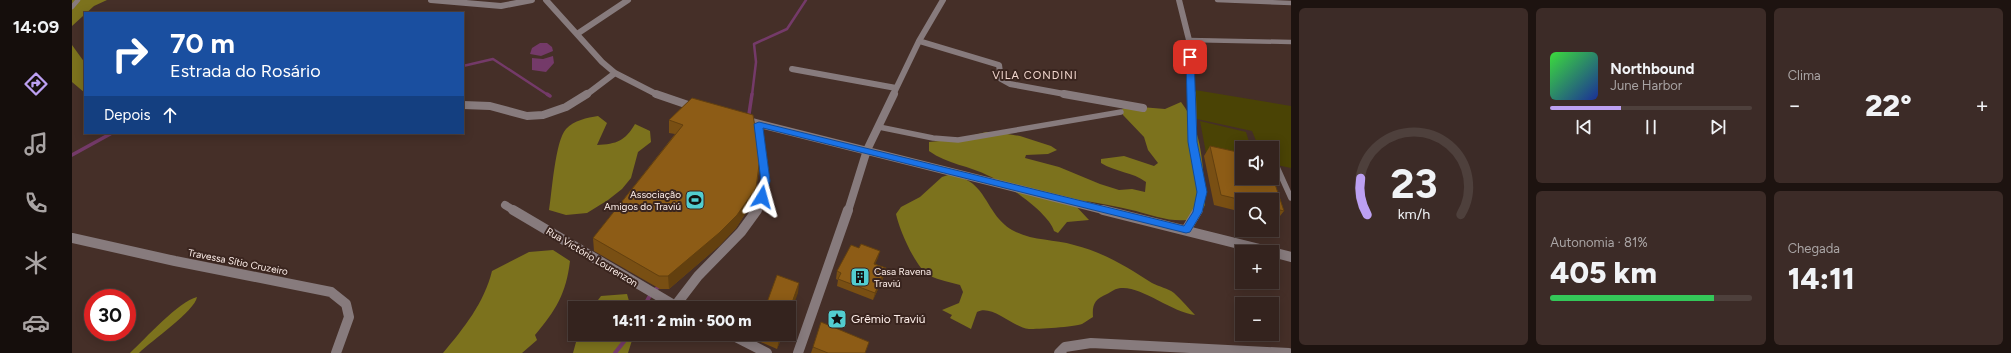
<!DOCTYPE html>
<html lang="pt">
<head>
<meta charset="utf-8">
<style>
  body { margin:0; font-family:Figtree,sans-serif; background:#3c2b27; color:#f1f3f6; height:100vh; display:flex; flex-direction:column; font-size:15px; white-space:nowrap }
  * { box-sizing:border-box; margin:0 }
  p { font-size:13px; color:#a9a4a4 }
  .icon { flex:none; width:22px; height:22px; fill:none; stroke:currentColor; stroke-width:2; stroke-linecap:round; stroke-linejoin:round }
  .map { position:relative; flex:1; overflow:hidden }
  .panel { display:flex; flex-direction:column; gap:8px; padding:8px; background:#1d1310; width:720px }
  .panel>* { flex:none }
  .guide { position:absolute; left:12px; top:12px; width:380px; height:122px; border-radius:0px; box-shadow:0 2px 10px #0003,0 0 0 1px #4e403c; background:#1a4fa0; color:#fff; overflow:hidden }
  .buttons { position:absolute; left:1163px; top:141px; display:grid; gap:8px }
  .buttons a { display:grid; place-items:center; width:44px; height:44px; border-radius:0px; background:#34231e; box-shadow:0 2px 10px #0003,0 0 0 1px #4e403c; font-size:20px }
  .speed { position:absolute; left:12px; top:289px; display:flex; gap:8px; font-size:20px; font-weight:700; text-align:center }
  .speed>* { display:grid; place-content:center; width:52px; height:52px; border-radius:50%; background:#34231e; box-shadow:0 2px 10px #0003,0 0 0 1px #4e403c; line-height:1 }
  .speed .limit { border:6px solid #d22; background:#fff; color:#111 }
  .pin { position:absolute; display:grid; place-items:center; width:34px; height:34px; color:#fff; margin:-17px; border-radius:8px; box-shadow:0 2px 6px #0006 }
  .me { position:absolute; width:44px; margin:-22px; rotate:8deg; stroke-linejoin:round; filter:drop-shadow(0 0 3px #0008) }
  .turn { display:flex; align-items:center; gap:14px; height:84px; padding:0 20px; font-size:18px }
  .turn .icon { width:52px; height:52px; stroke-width:2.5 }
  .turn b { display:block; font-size:28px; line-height:34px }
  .then { display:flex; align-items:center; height:38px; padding:0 20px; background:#0003; gap:8px; font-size:15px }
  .big { font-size:30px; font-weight:800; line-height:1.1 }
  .panel .widget { flex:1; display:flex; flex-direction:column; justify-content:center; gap:6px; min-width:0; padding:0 14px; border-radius:6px; background:#3c2b27 }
  .panel .dial { align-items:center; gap:0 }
  .dial svg { height:104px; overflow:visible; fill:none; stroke:#4e403c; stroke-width:7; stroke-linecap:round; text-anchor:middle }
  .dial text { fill:#f1f3f6; stroke:none }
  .song { display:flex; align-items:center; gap:12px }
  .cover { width:48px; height:48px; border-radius:6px; background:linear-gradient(135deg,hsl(120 70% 55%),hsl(230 70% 35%)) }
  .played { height:4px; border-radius:2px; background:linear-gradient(90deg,#bca0f2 35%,#4e403c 35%) }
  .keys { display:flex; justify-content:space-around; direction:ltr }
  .heat { display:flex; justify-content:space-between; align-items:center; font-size:22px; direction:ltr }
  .charge { height:6px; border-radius:3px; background:linear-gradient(90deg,#34c759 81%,#4e403c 0) }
  .panel .tiles { flex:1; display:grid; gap:8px; grid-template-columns:repeat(3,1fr) }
  .widget:first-child { grid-row:span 2 }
  .trip { position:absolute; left:496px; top:301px; width:228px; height:40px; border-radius:0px; background:#34231e; box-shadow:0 2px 10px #0003,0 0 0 1px #4e403c; font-weight:800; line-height:40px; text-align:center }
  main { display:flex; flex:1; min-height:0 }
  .tabs { display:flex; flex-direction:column; width:72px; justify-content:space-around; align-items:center; background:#150e0c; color:#a9a4a4 }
  .tabs .icon { width:28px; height:28px }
  .tabs .current { color:#bca0f2 }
  .tabs b { font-size:18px; color:#f1f3f6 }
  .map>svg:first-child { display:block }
  .green { fill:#4a4305 }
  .forest { fill:#7c721d }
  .water { fill:#743a69 }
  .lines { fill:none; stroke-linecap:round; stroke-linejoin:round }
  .stream-far2 { stroke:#743a69; stroke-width:2.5 }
  .stream-far1 { stroke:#743a69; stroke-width:3.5 }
  .stream { stroke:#743a69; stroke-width:4 }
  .lane-far1 { stroke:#877b7d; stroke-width:4.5 }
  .lane { stroke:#877b7d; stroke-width:5.5 }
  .street-far2 { stroke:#877b7d; stroke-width:6 }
  .street-far1 { stroke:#877b7d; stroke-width:8 }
  .street { stroke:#877b7d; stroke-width:10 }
  .wall { fill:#794f13 }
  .shaded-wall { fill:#63400f }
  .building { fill:#8d5c16; stroke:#63400f }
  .route { fill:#1a73e8; stroke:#114b97 }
  .labels { text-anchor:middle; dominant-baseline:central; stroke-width:4; stroke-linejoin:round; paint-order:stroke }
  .poi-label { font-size:10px; fill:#fff0eb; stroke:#3a251f; text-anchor:end }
  .street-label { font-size:10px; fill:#fff0eb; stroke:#3a251f }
  .neighbourhood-label { font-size:11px; letter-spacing:1px; fill:#f5d9d0; stroke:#3a251f }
  .near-poi-label { font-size:12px; fill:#fff0eb; stroke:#3a251f; text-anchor:start }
</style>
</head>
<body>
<main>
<nav class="tabs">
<b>14:09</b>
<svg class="icon current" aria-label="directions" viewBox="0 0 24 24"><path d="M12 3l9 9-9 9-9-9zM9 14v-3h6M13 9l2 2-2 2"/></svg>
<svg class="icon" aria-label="music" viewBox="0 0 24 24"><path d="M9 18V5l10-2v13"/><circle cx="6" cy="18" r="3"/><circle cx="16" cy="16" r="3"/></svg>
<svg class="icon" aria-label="phone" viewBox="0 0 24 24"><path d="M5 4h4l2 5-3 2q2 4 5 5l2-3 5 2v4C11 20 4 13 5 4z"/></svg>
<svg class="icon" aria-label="climate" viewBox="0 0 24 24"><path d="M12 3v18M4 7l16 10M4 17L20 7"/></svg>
<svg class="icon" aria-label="car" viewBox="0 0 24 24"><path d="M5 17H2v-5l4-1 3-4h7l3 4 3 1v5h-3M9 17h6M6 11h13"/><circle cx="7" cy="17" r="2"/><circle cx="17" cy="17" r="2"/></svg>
</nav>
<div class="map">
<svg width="1219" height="353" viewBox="0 0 1219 353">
  <rect width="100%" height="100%" fill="#452f28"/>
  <path class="green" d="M1123,90L1219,106V168L1200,164V148H1187L1180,131L1125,119Z
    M1128,121L1174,132L1179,148H1170V162L1134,153Z"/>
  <path class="forest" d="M0,0H35L22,6L0,26Z
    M0,45L13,63V93L0,82Z
    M1109,102C1132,132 1131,170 1133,205C1129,213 1124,218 1115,220C1098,222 1079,215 1064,211C1043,206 1024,202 1003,200L1002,204L1017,220L995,222L986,233L982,231C977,213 934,184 917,176C898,166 875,164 857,151V142L887,139L914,132H923L948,136L979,146L985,150L976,154L954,155L953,158L987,167L1028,184L1047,190L1060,189L1073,192L1074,182C1061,172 1043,172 1029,163V159L1052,156L1082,166L1086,163L1076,150L1072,137L1051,115L1050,109L1057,106L1093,109Z
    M526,116L535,123L525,145C545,144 553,141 563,124L578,131L579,142L566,152L559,178L550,189L536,200L515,213L494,215L477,210C480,193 483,141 494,129C502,120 515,118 526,116Z
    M876,175C916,178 911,212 940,230C959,241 981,239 1002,245C1031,252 1055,267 1080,283C1087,287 1096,288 1102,293C1110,300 1116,308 1123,315C1100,312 1069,286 1049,288C1044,288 1039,292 1035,294C1023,299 1020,304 1021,317C1017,319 1014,322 1010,324C1003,327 965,329 957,329C940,327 920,304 905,312L899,329L878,318L880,315L870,310L887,303L891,292L888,285C878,282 867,280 858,276C844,269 827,229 824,214L829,207L848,197L870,177Z
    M481,250L498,261C494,294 484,310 463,335L465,340L450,353H371C392,328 412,303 420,271L457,252Z
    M555,294L559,308H520L529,296Z
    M125,297C123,311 79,341 67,353H58C73,339 107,301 125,297Z
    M512,334H562L556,353H501L504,342Z"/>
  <path class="water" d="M468,43H475L480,47L481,51L469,56L458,54L460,48Z
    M481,56L482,63L474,72L460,70V58L471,59Z"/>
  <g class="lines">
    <path class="stream-far2" d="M391,66L421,59L476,95
      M680,95L684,62L682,44L715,29L734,0"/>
    <path class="stream-far1" d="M475,94L478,96
      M677,114L680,94
      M0,155L40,133"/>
    <path class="stream" d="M571,308L580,292L589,285
      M543,353L558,334"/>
    <path class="lane-far1" d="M1145,0L1219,3
      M0,7L6,0
      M1117,40L1219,42"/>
    <path class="lane" d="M807,127L861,138L886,140L1049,112
      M1205,167L1219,198"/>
    <path class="street-far2" d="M359,0L429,6L460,0
      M474,0L530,62L543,73L586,95
      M1107,0L1118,44L1120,95
      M505,34L556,0
      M847,41L927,65L929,79L938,84L998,95
      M720,69L824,88
      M514,95L543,73
      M821,95L847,41L871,0"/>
    <path class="street-far1" d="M584,94L622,107
      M992,94L1071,108
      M1120,94L1121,142L1130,192L1126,211
      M391,105L418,106L455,116L471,115L494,107L515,94
      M672,120L1035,211
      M433,205L443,211
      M684,211C702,182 687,155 687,124
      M776,211L795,150L822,94"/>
    <path class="street" d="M441,210L607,308
      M1031,210L1199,252
      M1114,230L1126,210
      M0,238L103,261L259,292L274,304L277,317L264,353
      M1200,252L1219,257
      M603,306L626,276L669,232L685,210
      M658,334L695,353
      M726,353L776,210
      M987,353L993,347L1019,343L1217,353"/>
  </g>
  <path class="wall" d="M620,98L687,170L682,200L664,228L647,246L597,289H588L522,251L521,238L603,134L597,133V120Z
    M1138,146L1170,153V178H1200V175L1212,211L1204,221L1200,220V200H1170V212L1142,205L1132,156Z
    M787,248L808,251L803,264L814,268L812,276L801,300L765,286L766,280L764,279L765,271Z
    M684,334H711L705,349L684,340Z
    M741,347L793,353H739Z"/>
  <path class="shaded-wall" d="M688,157L682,200L664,228L647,246L597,289L596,276Z
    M808,251L806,258L800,271L802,264Z
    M814,268L812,276L801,300L803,293Z
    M727,283L726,293L717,317V311Z
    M709,334H711L705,349L707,339Z"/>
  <path class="building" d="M620,98L681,115L688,157L684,188L665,215L647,233L596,276H587L521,238L611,125L597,120Z
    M1138,146L1170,153V178H1200V175L1212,211L1200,208V200H1170L1149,195Z
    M789,244L808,251L802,264L814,268L803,293L766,279L769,273L765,271L779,245L787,248Z
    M705,275L727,283L717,311V308H693Z
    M749,322L797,342L793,353H756L741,347Z
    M695,334H709L707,339Z"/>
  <path class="route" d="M1118,55L1122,57L1125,142L1135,192L1130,212L1118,232L1114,233L691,128L698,181L694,199L690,200L686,197L689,181L682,124L687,122L1112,226L1121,212L1125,192L1116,142L1114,57Z"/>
  <defs>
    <symbol id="stadium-square" viewBox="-11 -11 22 22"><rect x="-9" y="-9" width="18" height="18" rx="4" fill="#52cdd0" stroke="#3a251f"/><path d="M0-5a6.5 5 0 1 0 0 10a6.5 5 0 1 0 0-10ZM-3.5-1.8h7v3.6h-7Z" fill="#111"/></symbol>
    <symbol id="building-square" viewBox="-11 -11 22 22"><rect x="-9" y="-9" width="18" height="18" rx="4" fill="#52cdd0" stroke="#3a251f"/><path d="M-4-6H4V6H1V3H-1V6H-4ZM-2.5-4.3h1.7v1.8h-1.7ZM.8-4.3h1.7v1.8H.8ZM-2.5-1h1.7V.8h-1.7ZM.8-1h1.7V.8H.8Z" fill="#111"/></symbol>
    <symbol id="sight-square" viewBox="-11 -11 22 22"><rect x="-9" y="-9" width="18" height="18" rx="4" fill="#52cdd0" stroke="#3a251f"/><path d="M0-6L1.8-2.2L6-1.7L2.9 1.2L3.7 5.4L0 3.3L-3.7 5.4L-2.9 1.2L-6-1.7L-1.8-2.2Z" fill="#111"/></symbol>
  </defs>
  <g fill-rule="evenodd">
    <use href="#stadium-square" x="612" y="189" width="22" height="22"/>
    <use href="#building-square" x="777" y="266" width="22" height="22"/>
    <use href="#sight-square" x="754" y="308" width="22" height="22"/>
  </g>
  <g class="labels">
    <g class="poi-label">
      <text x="609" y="194">Associação<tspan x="609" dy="12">Amigos do Traviú</tspan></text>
      <text x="802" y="271" text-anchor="start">Casa Ravena<tspan x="802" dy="12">Traviú</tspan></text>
    </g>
    <g class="street-label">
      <text transform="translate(520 257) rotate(31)">Rua Victório Lourenzon</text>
      <text transform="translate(166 262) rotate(11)">Travessa Sítio Cruzeiro</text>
    </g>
    <g class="neighbourhood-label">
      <text x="963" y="75">VILA CONDINI</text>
    </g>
    <g class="near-poi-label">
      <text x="779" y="319">Grêmio Traviú</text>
    </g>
  </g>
</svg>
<div class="buttons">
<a><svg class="icon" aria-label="sound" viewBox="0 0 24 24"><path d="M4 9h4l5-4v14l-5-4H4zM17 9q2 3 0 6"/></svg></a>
<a><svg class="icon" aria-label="search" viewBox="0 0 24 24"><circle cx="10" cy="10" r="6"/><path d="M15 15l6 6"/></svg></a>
<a>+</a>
<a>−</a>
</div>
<div class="speed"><div class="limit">30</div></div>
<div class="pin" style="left:1118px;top:57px;background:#d93025"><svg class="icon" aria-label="arrive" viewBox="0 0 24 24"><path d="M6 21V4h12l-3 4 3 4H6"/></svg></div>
<svg class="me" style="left:690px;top:197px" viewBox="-20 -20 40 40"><path d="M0-17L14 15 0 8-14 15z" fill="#1a73e8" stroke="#fff" stroke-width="4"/></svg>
<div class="trip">14:11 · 2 min · 500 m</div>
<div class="guide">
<div class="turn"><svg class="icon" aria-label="right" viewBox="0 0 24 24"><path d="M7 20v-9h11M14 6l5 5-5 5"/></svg><div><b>70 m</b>Estrada do Rosário</div></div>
<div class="then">Depois<svg class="icon" aria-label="ahead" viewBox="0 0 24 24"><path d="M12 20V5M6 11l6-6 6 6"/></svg></div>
</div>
</div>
<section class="panel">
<div class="tiles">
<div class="widget dial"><svg viewBox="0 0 100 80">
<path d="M14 69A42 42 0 1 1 86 69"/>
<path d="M14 69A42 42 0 0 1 9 41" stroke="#bca0f2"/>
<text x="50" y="56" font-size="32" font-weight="700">23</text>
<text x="50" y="72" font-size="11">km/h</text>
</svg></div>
<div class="widget">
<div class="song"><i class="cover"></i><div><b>Northbound</b><p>June Harbor</p></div></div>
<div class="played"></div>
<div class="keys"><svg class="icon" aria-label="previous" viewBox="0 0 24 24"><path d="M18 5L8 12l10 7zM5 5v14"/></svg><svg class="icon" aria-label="pause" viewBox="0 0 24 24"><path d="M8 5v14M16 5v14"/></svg><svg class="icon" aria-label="next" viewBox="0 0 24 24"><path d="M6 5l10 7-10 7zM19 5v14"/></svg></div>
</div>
<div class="widget"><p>Clima</p>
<div class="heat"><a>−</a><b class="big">22°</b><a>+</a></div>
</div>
<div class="widget"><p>Autonomia · 81%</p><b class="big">405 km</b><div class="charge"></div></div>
<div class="widget"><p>Chegada</p><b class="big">14:11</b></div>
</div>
</section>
</main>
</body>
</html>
